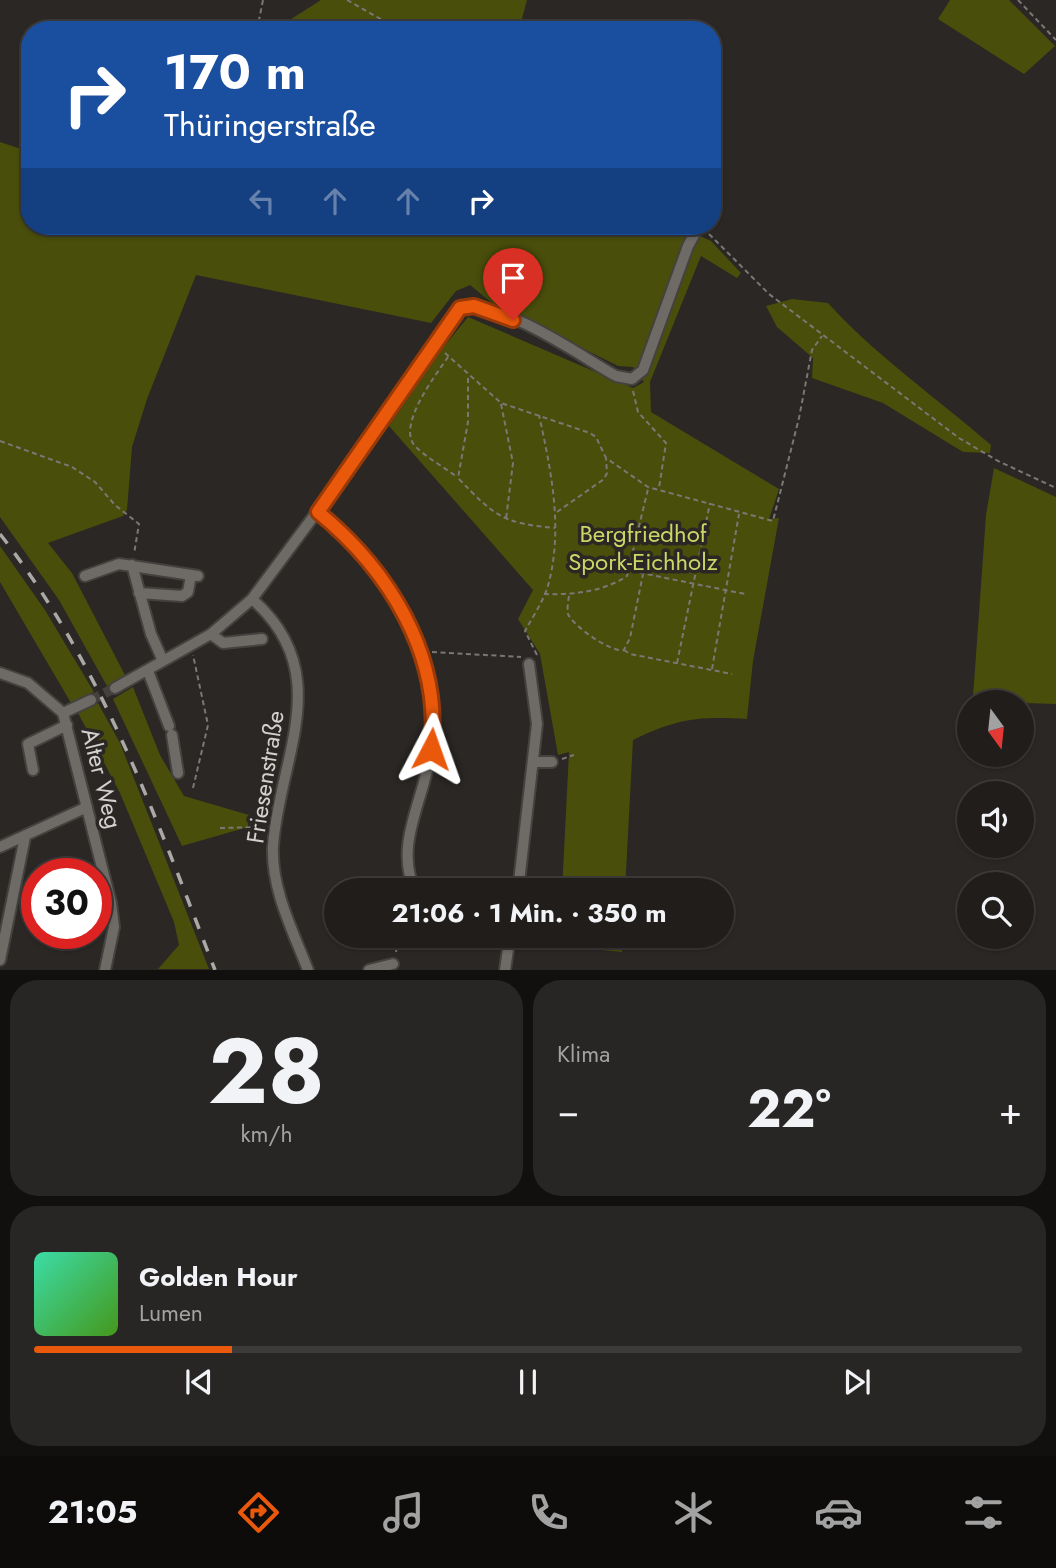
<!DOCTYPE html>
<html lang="de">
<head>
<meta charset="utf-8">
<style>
  body { margin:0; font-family:Jost,sans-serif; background:#282624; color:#f1f3f6; height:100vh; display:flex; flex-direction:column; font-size:26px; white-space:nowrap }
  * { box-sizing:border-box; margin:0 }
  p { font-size:23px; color:#a2a2a3 }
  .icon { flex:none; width:38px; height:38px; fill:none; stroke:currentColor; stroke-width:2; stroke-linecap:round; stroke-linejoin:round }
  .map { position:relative; height:970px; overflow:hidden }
  .details { display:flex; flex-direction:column; gap:10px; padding:10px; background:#12100f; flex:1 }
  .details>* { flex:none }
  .guide { position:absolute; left:21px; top:21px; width:700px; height:214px; border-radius:28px; box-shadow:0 2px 5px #0004,0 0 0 2px #3d3b3a; background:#1a4fa0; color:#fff; overflow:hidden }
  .needle { width:46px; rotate:165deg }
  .controls { position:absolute; left:957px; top:690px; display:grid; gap:14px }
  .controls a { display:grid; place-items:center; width:77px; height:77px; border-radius:50%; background:#201d1b; box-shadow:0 2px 5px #0004,0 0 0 2px #3d3b3a; font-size:35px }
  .speed { position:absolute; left:21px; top:858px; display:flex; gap:14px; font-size:35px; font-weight:700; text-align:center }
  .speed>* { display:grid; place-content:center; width:91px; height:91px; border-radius:50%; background:#201d1b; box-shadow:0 2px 5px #0004,0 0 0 2px #3d3b3a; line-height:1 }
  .speed .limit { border:10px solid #d22; background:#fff; color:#111 }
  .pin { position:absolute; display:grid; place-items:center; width:60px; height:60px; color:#fff; margin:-72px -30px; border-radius:50% 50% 50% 0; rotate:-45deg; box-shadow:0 0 7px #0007 }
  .pin .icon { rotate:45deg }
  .me { position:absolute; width:77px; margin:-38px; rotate:4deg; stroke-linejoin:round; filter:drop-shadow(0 0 5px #0008) }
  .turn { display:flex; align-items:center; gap:24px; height:147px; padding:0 28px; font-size:32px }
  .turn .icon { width:91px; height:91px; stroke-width:2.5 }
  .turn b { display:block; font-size:49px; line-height:60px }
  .lanes { display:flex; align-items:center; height:66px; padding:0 28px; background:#0003; justify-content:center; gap:35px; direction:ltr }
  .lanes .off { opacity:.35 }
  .big { font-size:52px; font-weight:700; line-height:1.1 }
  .details .tile { flex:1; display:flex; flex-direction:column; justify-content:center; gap:10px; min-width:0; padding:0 24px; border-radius:28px; background:#282624 }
  .details .dial { align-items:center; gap:0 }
  .dial b { font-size:91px; line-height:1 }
  .song { display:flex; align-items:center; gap:21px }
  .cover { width:84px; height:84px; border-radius:10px; background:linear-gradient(135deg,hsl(160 70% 55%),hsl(100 70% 35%)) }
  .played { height:7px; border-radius:4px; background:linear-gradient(90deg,#ea580c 20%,#3d3b3a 20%) }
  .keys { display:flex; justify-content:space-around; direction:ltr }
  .heat { display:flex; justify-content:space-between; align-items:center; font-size:38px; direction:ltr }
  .details .tiles { flex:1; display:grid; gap:10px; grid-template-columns:1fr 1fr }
  .tile:last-child { grid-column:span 2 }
  .trip { position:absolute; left:324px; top:878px; width:410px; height:70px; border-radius:35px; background:#201d1b; box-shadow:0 2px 5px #0004,0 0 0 2px #3d3b3a; font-weight:700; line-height:70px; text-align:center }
  .menu { display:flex; height:112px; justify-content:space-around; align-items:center; background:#0d0c0b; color:#a2a2a3 }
  .menu .icon { width:49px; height:49px }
  .menu .selected { color:#ea580c }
  .menu b { font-size:32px; color:#f1f3f6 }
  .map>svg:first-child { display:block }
  .green { fill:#494e0b }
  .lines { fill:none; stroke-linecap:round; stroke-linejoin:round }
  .minor-tunnel { stroke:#43403e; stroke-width:10; stroke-dasharray:10 5; stroke-linecap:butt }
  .minor-casing { stroke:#44423f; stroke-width:14 }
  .path { stroke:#7a7875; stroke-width:2; stroke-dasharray:5 3.5; stroke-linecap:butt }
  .minor { stroke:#6e6b67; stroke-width:10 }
  .rail { stroke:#aba9a6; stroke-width:3.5; stroke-dasharray:12 12; stroke-linecap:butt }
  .route-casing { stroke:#983908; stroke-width:18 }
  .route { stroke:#ea580c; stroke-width:12 }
  .labels { text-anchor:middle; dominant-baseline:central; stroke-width:7; stroke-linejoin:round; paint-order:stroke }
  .park-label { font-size:24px; fill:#cad767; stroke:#2a2724 }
  .street-label { font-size:24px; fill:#d3d1cf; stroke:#2a2724 }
</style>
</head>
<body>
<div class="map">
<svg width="1056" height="970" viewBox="0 0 1056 970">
  <rect width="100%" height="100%" fill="#2a2724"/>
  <path class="green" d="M321,0H527L519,30H274Z
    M950,0H1009L1055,46L1024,74L938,19Z
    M0,142L30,152V226H684L687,230L711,241L741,273L737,278L701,256L650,382L651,412L779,489L769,519L779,518L753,661L747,719C698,716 676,719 633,740L625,891H562L569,752L558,755L540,654L518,619L533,590L389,426L441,350L468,317L633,388L644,382L633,367L618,366L492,303L470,285L456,291L431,323L196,275L147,399L132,447L127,510L123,516L48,543L72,573L126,677L107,686L59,600L0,517Z
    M792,299L828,303C876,356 937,398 991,445L990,453L963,452L883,403L812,378L813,358L777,327L766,306Z
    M994,468L1056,497V704L985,702L973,697L986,515Z
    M0,546L45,610L94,692L71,703L0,582Z
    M133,687L160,755L184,796L249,815L248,827L182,846L113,699Z
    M98,703L120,743L209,969H158L179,945L174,922L120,793L78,713Z
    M559,936H623L622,952L559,946Z"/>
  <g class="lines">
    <path class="minor-tunnel" d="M91,700L115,688"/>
    <defs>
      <path id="minor" d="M318,512C398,577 454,678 424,782C414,819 398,853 415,891
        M132,565L151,634L163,661
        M85,576L119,564L198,576
        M139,593L182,596L188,592L191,575
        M252,599C337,673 279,758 273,846C271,889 293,931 308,970
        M211,634L223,643L262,639
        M148,671L169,726
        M0,673L28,683L63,713L111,903L114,927L105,970
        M115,688L211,634L252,599L366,446L460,308C504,301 577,354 616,376L632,379L643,370L688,246L699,226
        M63,713L91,700
        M172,735L178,773
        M534,762H552
        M33,770L28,744L67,725
        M0,847L87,807
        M518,891L537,724L529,664
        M493,936L510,939
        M0,960L25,837
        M369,970L393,964
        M505,970L510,936"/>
    </defs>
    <use href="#minor" class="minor-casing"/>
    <path class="path" d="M347,0L400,30
      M1018,0L1056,40
      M257,30L263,0
      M709,234L769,294L959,438L998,461L1056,488
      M445,353L501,403L590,433L596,437L606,458L648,487L773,521L799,418L812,350L822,336
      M448,357C436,375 395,427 416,447C427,458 444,467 457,477
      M468,378V422L458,478C495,516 501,523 555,528
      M633,391L638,412L666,443L659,488
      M501,404L513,463L506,519
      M0,441L72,467L95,482L115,505L139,524L134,554
      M557,512L604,479L607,473L606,459
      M631,571L745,594
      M544,594C572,595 603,592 627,576L648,489
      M569,596C568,602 567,609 568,614C573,626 611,653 624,650L630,638L643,574
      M624,650L630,654L732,674
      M432,652L521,657
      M537,655L525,631C533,616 545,599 549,582C563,527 551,470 539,415
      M677,663L710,503
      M712,669L739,514
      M562,759L574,755
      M193,788L208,725L193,655
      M220,828L265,827
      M396,952L399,936"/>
    <use href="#minor" class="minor"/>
    <path class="rail" d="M0,534C101,663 156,818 215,970"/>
  </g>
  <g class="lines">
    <defs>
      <path id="route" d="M431,749C443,656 388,569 318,512L460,308L474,306L513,320"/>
    </defs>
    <use href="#route" class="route-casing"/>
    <use href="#route" class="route"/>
  </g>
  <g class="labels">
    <g class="park-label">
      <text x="643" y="533">Bergfriedhof<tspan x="643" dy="28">Spork-Eichholz</tspan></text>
    </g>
    <g class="street-label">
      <text transform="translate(265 777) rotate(-81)">Friesenstraße</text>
      <text transform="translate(102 778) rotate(76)">Alter Weg</text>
    </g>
  </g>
</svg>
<div class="controls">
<a><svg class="needle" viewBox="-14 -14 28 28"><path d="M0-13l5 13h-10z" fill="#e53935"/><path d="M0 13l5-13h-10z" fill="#a2a2a3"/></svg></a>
<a><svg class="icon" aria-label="sound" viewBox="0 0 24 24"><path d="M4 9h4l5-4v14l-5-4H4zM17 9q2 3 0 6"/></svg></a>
<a><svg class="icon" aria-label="search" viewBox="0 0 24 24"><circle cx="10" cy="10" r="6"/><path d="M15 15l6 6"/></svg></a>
</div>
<div class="speed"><div class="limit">30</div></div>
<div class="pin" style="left:513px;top:320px;background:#d93025"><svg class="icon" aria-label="arrive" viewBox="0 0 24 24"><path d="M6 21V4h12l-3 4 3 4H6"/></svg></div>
<svg class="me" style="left:431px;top:749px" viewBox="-20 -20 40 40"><path d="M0-17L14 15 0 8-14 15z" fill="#ea580c" stroke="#fff" stroke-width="4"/></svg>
<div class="trip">21:06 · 1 Min. · 350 m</div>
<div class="guide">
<div class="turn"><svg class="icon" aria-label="right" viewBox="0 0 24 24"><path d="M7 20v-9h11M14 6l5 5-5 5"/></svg><div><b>170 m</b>Thüringerstraße</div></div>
<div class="lanes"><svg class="icon off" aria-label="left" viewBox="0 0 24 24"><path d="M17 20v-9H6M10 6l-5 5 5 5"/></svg><svg class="icon off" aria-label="ahead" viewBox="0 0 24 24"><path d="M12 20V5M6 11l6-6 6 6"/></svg><svg class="icon off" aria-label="ahead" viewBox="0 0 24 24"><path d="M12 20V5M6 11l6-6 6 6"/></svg><svg class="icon" aria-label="right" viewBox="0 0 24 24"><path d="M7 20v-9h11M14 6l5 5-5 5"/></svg></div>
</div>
</div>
<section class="details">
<div class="tiles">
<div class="tile dial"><b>28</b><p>km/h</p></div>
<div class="tile"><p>Klima</p>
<div class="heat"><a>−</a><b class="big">22°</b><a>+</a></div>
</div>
<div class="tile">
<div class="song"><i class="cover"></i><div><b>Golden Hour</b><p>Lumen</p></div></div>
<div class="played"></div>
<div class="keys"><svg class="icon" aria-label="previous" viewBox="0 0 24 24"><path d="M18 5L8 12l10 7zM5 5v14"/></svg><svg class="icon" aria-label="pause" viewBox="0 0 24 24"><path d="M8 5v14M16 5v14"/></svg><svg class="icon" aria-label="next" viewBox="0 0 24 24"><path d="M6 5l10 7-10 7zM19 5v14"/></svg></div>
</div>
</div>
</section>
<nav class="menu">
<b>21:05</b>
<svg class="icon selected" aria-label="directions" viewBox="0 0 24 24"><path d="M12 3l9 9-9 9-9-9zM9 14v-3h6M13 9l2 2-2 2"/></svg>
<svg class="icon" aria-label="music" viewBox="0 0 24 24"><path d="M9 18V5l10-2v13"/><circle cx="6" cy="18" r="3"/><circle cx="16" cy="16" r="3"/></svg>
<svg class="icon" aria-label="phone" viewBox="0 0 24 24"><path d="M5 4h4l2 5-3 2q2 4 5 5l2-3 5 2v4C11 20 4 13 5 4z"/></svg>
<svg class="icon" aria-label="climate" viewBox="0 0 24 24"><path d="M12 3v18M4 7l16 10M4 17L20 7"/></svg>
<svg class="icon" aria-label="car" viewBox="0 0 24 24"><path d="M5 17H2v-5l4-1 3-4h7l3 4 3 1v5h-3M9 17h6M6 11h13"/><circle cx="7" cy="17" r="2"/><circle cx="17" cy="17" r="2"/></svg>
<svg class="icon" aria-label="filters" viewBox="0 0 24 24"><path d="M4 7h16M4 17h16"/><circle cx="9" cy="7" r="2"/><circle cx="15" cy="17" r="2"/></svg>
</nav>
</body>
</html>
